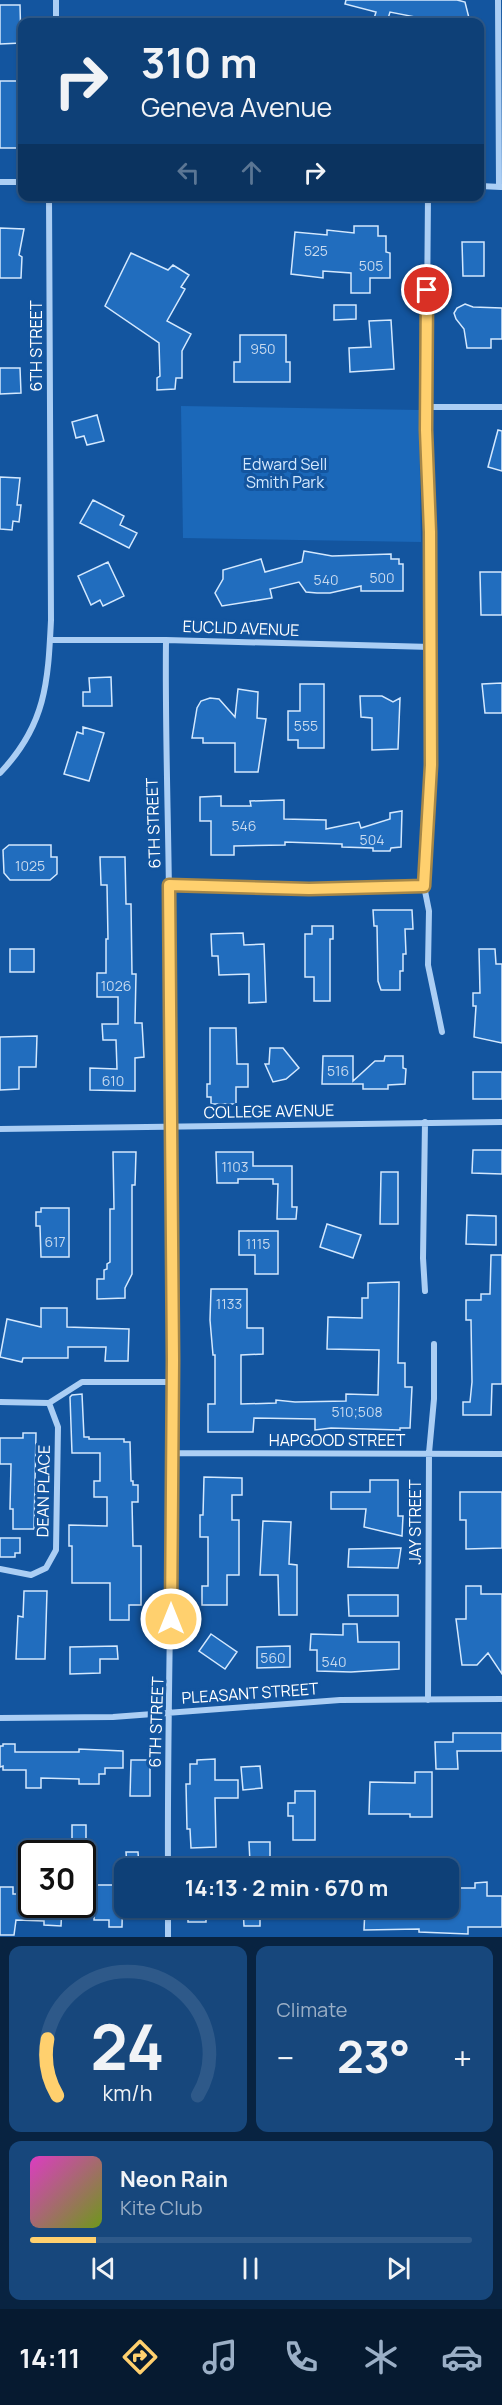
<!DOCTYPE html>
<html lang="en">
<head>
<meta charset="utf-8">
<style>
  body { margin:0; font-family:Manrope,sans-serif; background:#17477c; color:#f1f3f6; height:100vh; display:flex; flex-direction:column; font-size:22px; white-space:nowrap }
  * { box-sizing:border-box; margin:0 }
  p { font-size:20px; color:#9bafc6 }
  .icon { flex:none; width:33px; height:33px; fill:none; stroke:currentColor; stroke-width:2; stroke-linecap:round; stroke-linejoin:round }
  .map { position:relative; height:1937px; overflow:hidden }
  .sheet { display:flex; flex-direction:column; gap:9px; padding:9px; background:#082341; flex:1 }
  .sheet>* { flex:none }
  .top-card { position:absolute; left:18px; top:18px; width:466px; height:183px; border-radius:12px; box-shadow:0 2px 4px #0004,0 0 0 2px #2e5989; background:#0e4077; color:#f1f3f6; overflow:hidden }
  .speed { position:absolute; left:18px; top:1840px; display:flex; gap:12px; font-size:30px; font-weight:700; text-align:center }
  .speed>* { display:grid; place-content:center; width:78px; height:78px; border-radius:50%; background:#0e4077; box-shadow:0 2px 4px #0004,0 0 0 2px #2e5989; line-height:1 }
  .speed .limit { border:3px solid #111; border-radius:9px; background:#fff; color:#111 }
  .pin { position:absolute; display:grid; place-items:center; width:51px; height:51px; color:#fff; margin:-26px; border:3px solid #fff; border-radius:50%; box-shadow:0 2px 6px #0007 }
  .me { position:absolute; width:66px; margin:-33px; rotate:0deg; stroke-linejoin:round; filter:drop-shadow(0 0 4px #0008) }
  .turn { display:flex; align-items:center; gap:21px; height:126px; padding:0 24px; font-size:27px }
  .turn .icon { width:78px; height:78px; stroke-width:2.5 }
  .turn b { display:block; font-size:42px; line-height:51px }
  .lanes { display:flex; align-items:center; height:57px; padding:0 24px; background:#0003; justify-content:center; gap:30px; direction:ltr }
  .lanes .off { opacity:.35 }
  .big { font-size:45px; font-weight:700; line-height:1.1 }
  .sheet .tile { flex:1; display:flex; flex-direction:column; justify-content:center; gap:9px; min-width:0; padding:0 21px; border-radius:12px; background:#17477c }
  .sheet .dial { align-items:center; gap:0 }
  .dial svg { height:156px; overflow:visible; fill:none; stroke:#2e5989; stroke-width:7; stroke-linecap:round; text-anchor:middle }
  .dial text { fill:#f1f3f6; stroke:none }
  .song { display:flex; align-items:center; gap:18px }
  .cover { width:72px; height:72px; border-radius:9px; background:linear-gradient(135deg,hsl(310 70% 55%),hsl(80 70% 35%)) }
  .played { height:6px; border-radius:3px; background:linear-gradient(90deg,#ffd06e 15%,#2e5989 15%) }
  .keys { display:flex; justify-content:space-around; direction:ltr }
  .heat { display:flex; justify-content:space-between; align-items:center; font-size:33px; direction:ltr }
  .sheet .tiles { flex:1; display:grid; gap:9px; grid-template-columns:1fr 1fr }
  .tile:last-child { grid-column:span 2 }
  .trip { position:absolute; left:114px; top:1858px; width:345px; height:60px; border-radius:12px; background:#0e4077; box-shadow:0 2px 4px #0004,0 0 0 2px #2e5989; font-weight:700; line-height:60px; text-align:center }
  .menu { display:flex; height:96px; justify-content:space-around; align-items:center; background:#061a30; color:#9bafc6 }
  .menu .icon { width:42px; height:42px }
  .menu .on { color:#ffd06e }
  .menu b { font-size:27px; color:#f1f3f6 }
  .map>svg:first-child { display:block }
  .green { fill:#1b68b9 }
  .building { fill:#216dbe; stroke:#d3e8fe; stroke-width:1.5 }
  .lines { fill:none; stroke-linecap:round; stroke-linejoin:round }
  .street { stroke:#abcef4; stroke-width:6 }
  .route-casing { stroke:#a68748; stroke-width:15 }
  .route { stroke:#ffd06e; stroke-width:10 }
  .labels { text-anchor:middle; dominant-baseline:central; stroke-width:6; stroke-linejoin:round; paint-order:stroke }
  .number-label { font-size:14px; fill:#c8daef }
  .street-label { font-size:16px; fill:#fff; stroke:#13559f }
  .park-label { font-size:16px; fill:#d3e8fe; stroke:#13559f }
</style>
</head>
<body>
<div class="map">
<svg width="502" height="1937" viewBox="0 0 502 1937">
  <rect width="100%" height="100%" fill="#13559f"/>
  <path class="green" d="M181,406L419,410L421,542L183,538Z"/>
  <path class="building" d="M346,0H457L465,2L470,22H436V21L390,12L387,22H373L376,12L345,4Z
    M0,5H20L21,43L0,44Z
    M0,81H22V148H0Z
    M354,226H378V236H386V252L390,253V278H370V293H351V273L323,271V278L291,274L295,232L327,235V230L354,233Z
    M0,228L24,229L19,255L22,257L21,278H0Z
    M462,242H484V276H463Z
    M131,253L168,270L173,265L189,275L181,287L185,289L167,321L191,334L182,351V378H176L175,389L157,390V378L160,376L159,343L105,306Z
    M465,304L473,307L502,308V339H491V348H467L464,329L456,319L454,313L457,308Z
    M334,305H356V319L334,320Z
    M391,320L394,369L350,372L349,348L371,347L369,321Z
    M240,335H286V362H290V382H234V362H240Z
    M0,368H20L21,393L0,394Z
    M97,415L104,441L87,445L84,436L76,438L72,422Z
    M498,430L502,431V471L488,467Z
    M0,477L20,478L17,505H21L19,522L13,521L12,530L0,529Z
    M93,500L124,516L120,525L137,533L129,548L80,523Z
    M304,551L332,556L391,554V559H399V564H403V591H361V586L330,593H317L306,592L299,582L270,589L272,598L222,606L215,593L223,579V570L261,559L265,572L302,562Z
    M108,562L124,596L103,606L100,600L91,605L78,576Z
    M480,572H502V615H481Z
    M111,677L112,706H83V692H90L89,678Z
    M502,683V713H485L482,684Z
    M300,684H324V748H298V740H288V711H300Z
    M238,689L258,692L257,718L266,719L258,772H235V743H203V738H192L197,708L201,701L210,698L219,699L235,717Z
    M360,696H382L393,702L400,698L398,749L372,750V718L361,717Z
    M83,727L104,733L89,781L64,774L77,732L83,734Z
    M221,796V806H251L250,801L284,800V819L326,820V829L359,822L361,828L390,819V813L402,811L401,847L391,848L390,851H373V848L342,847V844L285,842V845L234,846V855H211V821H200V797Z
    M9,845H51V857H57V874L50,880H10L4,873L3,850Z
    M100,857H125L126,904H131L132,974H136L135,1023H142L144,1057L135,1058V1091L90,1090V1068L117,1069L116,1040H103L102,1024H118V997H97V973H106V939H108L107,885H101Z
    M373,910H412L413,929H405L406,954H403V971H400V990H381L378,981L377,926H374Z
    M312,926H333V939H330V1001H314V977H305V934H312Z
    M243,933L244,945L264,944L266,1002L249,1003V974L219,975L218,956H212L211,934Z
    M10,949H34V972H10Z
    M479,949H495L496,964H502V1043L474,1037L476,1006H473V993H480Z
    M210,1028H236L237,1064H248V1087H236V1104H211V1097H207V1084H210Z
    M37,1036L36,1067H19V1089L0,1090V1037Z
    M270,1048H283L299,1068L286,1079L273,1082L265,1064H269Z
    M323,1056H353V1081L375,1061H384L385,1056H403V1068L406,1069L405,1084L388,1085V1089H363V1084H322Z
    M473,1072H502V1099H473Z
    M473,1150H502V1174L472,1173Z
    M113,1152H136L135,1185H132V1274L125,1288V1298L97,1299V1279H104V1270L107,1269V1264L110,1262V1209H114Z
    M216,1152H253V1166H292V1207H297L296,1219H277L278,1184H273V1179H238V1183H217Z
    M381,1172H398V1224H380Z
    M41,1208H69V1257H41L40,1226H36V1212H41Z
    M467,1215L496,1216V1245L466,1244Z
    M327,1224L361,1235L353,1258L320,1247Z
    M239,1231H278V1274H255V1255H239Z
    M491,1255H502V1384H492L491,1415H463V1402H470L472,1382L471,1320H466V1300H481V1294H490Z
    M399,1282L398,1363H405V1387H412L410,1428H400V1430L331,1428L315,1430V1419L254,1418L253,1432H208V1404H215V1355H213L210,1320L211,1289H247V1328H263V1354L241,1355V1404L276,1403V1400L295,1402L346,1401V1394L378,1395L379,1350L327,1349L328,1317L362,1318V1298H368V1283Z
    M41,1308H67V1327L129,1329L128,1361H105L106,1347H68V1358H23L22,1362L0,1357L7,1319L41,1327Z
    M82,1394L84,1437H89V1439H124V1442H130L131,1481H133V1485H138V1502H132L133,1546H141V1605H129V1620H110V1583H72V1546H69V1525L107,1526V1497H94V1481H100V1453H72L70,1397L72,1395Z
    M23,1433H36L34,1529H13V1509H10L11,1464H0V1438H23Z
    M204,1477L242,1478V1495H232V1520H239V1575H227V1605H202V1586H208V1537H200V1515H203Z
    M370,1480H398V1516H403L402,1536L364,1527L366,1509H331V1492H370Z
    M460,1492H502V1548L466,1549V1520H460Z
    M263,1521L291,1522L289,1564L297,1565V1615H279L278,1575H260Z
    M0,1538H20V1553H15V1557H0Z
    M401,1548L398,1568L348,1567L349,1549Z
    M466,1586H481V1594H502V1674L488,1653L477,1665H462L456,1619H466Z
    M24,1591H47L45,1659H16L18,1616L23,1617Z
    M348,1595H398V1616H349Z
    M343,1624H357L358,1642H399V1669L351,1672L317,1671V1650H310L311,1634L343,1635Z
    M211,1634L237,1652L225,1669L199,1651Z
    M117,1646L118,1659H100V1673L70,1674V1647Z
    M290,1646V1667L257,1668V1647Z
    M453,1733H502V1751H457L458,1769H436L435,1742H453Z
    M3,1744H15V1752H79V1749L123,1751V1768H105V1774H99V1784H79V1779L41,1778V1788H26V1770H3V1766L0,1767V1746H3Z
    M215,1759V1780H238V1798H215L216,1847L191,1848L190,1829H187L186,1784H190V1764H197V1760Z
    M131,1760H150V1796H130Z
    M260,1766L262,1788L243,1790L241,1767Z
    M415,1772H432V1817H410V1814H369L370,1782L415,1783Z
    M295,1791H315V1840H293V1816H288V1803H295Z
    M72,1825H86V1841H72Z
    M249,1842H270V1862H250Z
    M126,1852H138L139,1867H127Z
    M487,1882V1896H502V1927H468V1934L419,1932V1929L364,1930L365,1908H448V1888H475V1883Z
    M95,1885H123L122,1927H109V1920H94Z
    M0,1887H13V1894H32V1905H62L61,1926L44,1925V1921L16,1920L14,1935H0Z
    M188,1908H206V1922H188Z
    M243,1908H260V1926H244Z"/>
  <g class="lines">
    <path class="street" d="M56,0V22
      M498,0L499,187
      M0,182H22
      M480,186L501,187
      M428,196L426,431L430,532V789L424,886L429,911L428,965L442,1032
      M427,407H502
      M50,640H166L431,647
      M166,640C165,724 168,808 169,893C171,1049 172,1206 173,1362C173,1531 167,1700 168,1869
      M0,773C46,725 48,682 51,620L49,196
      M169,885L309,889L424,886
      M425,1122L423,1258L425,1291
      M0,1129L502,1122
      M0,1402L49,1403L82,1382H173
      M172,1453L502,1454
      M0,1569L31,1575L46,1568L56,1550L58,1427L49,1403
      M428,1700L429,1453L434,1399V1344
      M0,1718L113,1717L340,1700L502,1699
      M168,1908V1937"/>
  </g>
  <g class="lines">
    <defs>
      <path id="route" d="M171,1619L173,1360L169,885L309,889L424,886L431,765L430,532L426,430L427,290"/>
    </defs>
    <use href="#route" class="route-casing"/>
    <use href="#route" class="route"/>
  </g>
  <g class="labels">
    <g class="number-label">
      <text x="316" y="250">525</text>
      <text x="371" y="265">505</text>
      <text x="263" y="348">950</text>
      <text x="382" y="577">500</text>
      <text x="326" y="579">540</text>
      <text x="306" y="725">555</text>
      <text x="244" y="825">546</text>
      <text x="372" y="839">504</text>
      <text x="30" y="865">1025</text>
      <text x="116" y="985">1026</text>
      <text x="338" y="1070">516</text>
      <text x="113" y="1080">610</text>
      <text x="235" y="1166">1103</text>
      <text x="55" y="1241">617</text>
      <text x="258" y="1243">1115</text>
      <text x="229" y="1303">1133</text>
      <text x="357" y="1411">510;508</text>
      <text x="273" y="1657">560</text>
      <text x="334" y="1661">540</text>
    </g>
    <g class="street-label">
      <text transform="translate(36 346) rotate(-90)">6TH STREET</text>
      <text transform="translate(241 628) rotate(2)">EUCLID AVENUE</text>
      <text transform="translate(153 823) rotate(-92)">6TH STREET</text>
      <text transform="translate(269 1111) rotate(-1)">COLLEGE AVENUE</text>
      <text x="337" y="1440">HAPGOOD STREET</text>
      <text transform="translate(43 1491) rotate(-89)">DEAN PLACE</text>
      <text transform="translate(415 1522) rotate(-90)">JAY STREET</text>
      <text transform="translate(250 1693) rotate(-4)">PLEASANT STREET</text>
      <text transform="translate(156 1722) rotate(-88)">6TH STREET</text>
    </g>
    <g class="park-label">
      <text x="285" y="464">Edward Sell<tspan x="285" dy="18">Smith Park</tspan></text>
    </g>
  </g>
</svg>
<div class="speed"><div class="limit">30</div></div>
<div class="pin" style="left:427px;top:290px;background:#d93025"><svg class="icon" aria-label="arrive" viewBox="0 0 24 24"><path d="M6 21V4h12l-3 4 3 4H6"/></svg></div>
<svg class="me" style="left:171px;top:1619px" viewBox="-20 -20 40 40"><circle r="17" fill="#ffd06e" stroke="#fff" stroke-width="3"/><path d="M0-11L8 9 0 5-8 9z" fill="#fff"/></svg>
<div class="trip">14:13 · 2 min · 670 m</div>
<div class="top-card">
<div class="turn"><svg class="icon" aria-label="right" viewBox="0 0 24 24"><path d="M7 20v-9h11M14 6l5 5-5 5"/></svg><div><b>310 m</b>Geneva Avenue</div></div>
<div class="lanes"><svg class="icon off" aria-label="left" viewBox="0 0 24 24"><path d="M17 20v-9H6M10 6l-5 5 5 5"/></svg><svg class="icon off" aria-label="ahead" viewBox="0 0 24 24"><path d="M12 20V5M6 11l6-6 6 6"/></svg><svg class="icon" aria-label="right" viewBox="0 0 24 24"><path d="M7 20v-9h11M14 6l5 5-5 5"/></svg></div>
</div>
</div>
<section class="sheet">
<div class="tiles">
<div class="tile dial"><svg viewBox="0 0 100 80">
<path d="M14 69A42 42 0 1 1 86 69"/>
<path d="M14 69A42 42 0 0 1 9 40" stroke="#ffd06e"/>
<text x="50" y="56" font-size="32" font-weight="700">24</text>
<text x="50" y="72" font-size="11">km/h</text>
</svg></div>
<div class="tile"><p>Climate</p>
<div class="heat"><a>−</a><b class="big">23°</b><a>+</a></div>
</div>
<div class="tile">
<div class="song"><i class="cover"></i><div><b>Neon Rain</b><p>Kite Club</p></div></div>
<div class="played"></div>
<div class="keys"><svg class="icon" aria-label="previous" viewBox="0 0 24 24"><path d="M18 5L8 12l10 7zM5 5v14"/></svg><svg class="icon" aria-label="pause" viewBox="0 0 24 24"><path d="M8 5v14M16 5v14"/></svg><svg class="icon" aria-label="next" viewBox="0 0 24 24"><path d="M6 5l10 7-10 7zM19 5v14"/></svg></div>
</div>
</div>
</section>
<nav class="menu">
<b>14:11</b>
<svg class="icon on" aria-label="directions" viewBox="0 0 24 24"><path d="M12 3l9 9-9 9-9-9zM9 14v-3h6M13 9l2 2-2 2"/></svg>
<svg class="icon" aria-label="music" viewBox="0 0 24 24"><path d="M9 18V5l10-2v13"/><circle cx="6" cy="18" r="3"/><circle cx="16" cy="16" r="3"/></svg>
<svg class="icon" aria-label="phone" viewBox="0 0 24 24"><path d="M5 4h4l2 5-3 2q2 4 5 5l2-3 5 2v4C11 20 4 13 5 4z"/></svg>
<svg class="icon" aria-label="climate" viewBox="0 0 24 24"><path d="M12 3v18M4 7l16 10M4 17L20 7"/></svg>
<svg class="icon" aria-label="car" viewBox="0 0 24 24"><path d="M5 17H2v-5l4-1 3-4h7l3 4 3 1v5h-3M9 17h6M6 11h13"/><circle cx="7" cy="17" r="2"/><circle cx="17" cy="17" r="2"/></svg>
</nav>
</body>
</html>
